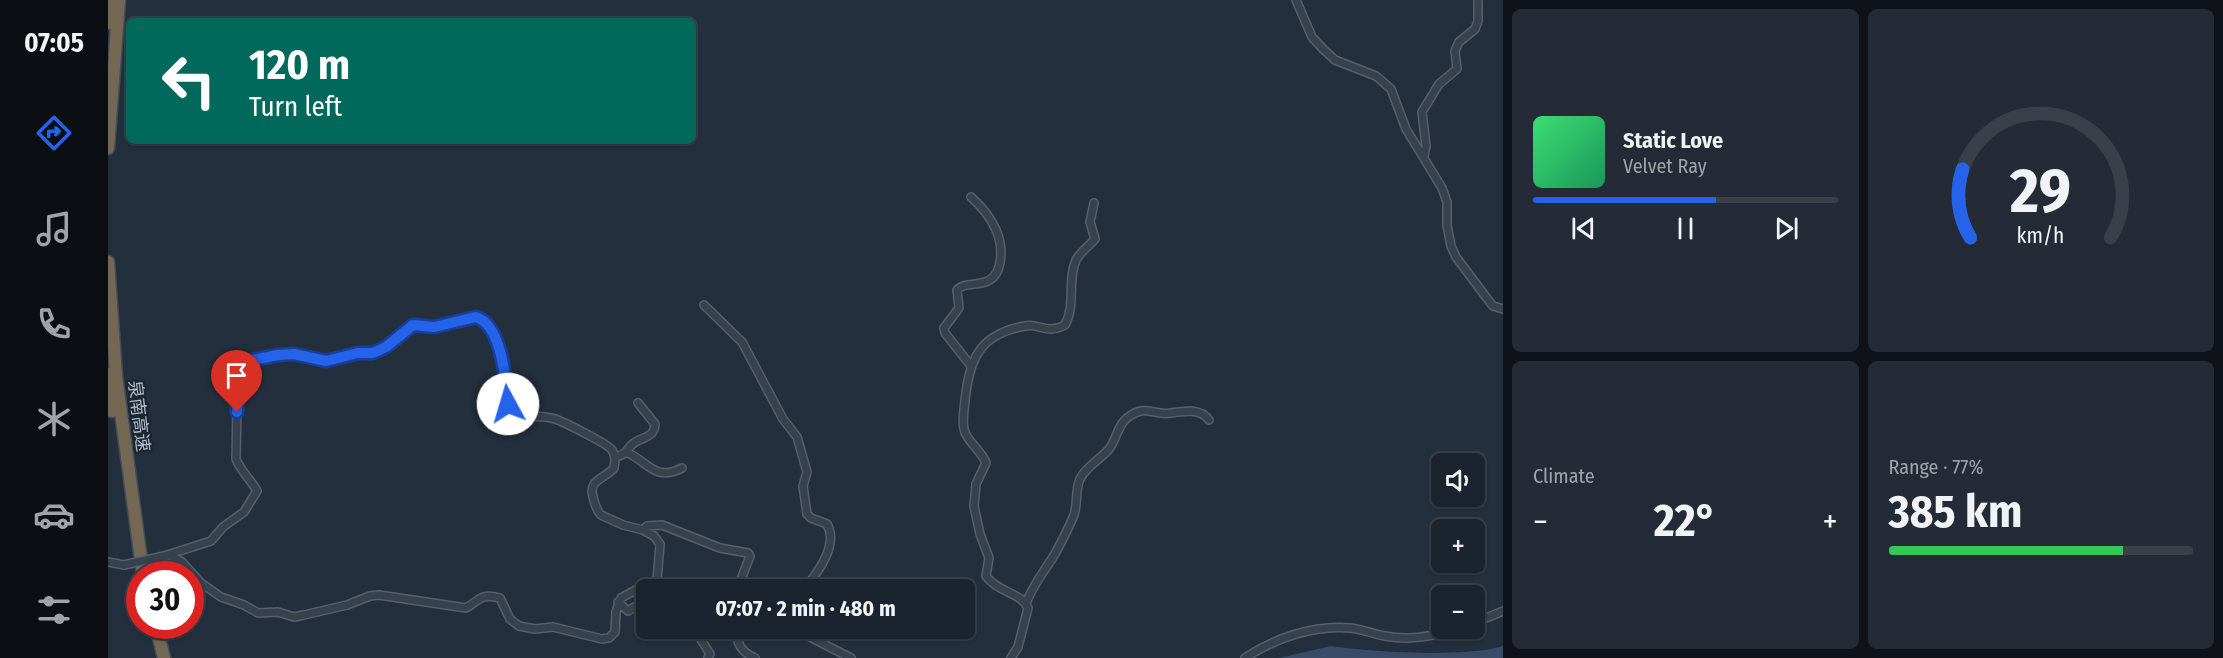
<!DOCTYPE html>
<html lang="en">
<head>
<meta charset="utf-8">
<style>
  body { margin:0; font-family:"Fira Sans Condensed","Noto Sans SC",sans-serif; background:#242b36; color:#f1f3f6; height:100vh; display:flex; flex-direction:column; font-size:22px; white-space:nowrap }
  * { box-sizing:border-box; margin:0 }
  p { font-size:20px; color:#a0a4aa }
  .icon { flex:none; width:33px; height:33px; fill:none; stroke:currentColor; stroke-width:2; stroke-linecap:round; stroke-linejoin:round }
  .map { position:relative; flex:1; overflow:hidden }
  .drawer { display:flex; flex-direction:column; gap:9px; padding:9px; background:#0f1319; width:720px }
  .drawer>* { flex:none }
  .hud { position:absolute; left:18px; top:18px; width:570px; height:126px; border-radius:9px; box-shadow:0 2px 4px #0004,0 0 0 2px #39404a; background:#00695c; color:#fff; overflow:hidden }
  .fabs { position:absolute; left:1323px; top:453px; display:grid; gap:12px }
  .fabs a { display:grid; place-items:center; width:54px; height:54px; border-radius:9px; background:#1b232e; box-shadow:0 2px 4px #0004,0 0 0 2px #39404a; font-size:30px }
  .speed { position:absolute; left:18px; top:561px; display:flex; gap:12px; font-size:30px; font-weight:700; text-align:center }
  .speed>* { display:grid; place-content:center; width:78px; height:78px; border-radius:50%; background:#1b232e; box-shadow:0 2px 4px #0004,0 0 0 2px #39404a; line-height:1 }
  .speed .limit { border:9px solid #d22; background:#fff; color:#111 }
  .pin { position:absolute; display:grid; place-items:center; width:51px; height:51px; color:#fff; margin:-62px -26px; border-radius:50% 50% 50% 0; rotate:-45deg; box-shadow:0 0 6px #0007 }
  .pin .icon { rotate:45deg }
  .me { position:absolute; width:66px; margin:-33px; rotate:354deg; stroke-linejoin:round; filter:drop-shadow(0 0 4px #0008) }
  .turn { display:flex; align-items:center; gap:21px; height:126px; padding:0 24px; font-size:27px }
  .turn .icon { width:78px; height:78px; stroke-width:2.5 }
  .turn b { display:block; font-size:42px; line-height:51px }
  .big { font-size:45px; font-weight:700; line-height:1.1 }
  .drawer .widget { flex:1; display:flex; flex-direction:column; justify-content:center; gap:9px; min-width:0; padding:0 21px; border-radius:9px; background:#242b36 }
  .drawer .dial { align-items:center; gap:0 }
  .dial svg { height:156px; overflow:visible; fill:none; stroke:#39404a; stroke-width:7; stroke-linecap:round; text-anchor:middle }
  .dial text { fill:#f1f3f6; stroke:none }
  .song { display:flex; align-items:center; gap:18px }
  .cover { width:72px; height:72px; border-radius:9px; background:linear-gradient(135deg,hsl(140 70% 55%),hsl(150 70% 35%)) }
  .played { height:6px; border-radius:3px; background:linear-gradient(90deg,#2563eb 60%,#39404a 60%) }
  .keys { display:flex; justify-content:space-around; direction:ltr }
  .heat { display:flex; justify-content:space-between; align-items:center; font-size:33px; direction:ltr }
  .charge { height:9px; border-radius:4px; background:linear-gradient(90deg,#34c759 77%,#39404a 0) }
  .drawer .tiles { flex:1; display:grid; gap:9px; grid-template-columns:repeat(2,1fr) }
  .trip { position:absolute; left:528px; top:579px; width:339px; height:60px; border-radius:9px; background:#1b232e; box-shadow:0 2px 4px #0004,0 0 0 2px #39404a; font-weight:700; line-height:60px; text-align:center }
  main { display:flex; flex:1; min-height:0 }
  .tabs { display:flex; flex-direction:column; width:108px; justify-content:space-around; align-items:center; background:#0b0e12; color:#a0a4aa }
  .tabs .icon { width:42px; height:42px }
  .tabs .selected { color:#2563eb }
  .tabs b { font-size:27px; color:#f1f3f6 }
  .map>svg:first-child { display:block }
  .water { fill:#394c67 }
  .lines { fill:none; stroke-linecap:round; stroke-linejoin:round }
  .minor-casing { stroke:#565f6c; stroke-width:10 }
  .motorway-casing { stroke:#434c59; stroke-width:15 }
  .minor { stroke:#38414e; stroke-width:7 }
  .motorway { stroke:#746855; stroke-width:12 }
  .minor-bridge-casing { stroke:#565f6c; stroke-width:10; stroke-linecap:butt }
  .minor-bridge { stroke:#38414e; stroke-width:7 }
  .route-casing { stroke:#184099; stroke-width:15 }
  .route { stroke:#2563eb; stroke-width:10 }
  .labels { text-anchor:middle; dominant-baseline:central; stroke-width:5; stroke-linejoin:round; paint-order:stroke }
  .street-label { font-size:18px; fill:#b4bcc9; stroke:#1d2633 }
</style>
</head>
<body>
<main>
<nav class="tabs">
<b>07:05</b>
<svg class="icon selected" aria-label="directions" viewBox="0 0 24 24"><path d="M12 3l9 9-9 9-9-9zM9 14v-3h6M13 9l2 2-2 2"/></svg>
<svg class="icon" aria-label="music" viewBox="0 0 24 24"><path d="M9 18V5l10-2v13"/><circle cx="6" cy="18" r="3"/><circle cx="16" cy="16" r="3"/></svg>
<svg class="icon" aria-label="phone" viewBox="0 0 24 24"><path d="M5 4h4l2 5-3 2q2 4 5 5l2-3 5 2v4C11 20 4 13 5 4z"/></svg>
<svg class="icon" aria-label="climate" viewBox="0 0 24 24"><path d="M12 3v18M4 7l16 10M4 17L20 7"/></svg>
<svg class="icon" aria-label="car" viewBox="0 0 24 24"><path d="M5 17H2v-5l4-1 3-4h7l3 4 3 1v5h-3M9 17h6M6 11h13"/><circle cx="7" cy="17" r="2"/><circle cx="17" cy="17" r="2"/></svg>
<svg class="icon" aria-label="filters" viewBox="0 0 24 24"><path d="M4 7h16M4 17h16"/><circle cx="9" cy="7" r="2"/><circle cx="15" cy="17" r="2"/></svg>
</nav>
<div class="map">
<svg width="1395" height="658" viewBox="0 0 1395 658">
  <rect width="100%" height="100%" fill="#242f3e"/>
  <path class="water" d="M1223,646C1264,652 1358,658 1395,646V658H1171Z"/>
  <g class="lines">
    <defs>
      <path id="minor" d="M1188,0L1204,37L1216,50L1227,60L1268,76L1283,89L1298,129L1334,188L1339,202V225L1343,246L1348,257L1378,297L1385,306L1395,309
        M1316,156L1318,146L1314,112L1331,84L1349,69L1347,51L1351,42L1367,29L1370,21V2
        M596,305L634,342L675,419L689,437L699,472L695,486L699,514L703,518L719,524C731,546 709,573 696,590
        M863,366L837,333L836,328L851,308L849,290C856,282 870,286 880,281C896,273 895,245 888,230C883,218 873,206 863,197
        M520,453C540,462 547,482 574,468
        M508,457C523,452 517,449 526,443C536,436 546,438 547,424L530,403
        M535,530L539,526L554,525L612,548L640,553L642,556L629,590
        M61,555L74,562L93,583L113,597L136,605L150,613L170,612L186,617L196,615L239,605L262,596L271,595L358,608C372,600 372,593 392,598L402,619L411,626L427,629L445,627L494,639L501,638L507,632L508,612L513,598C525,592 536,584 550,581
        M56,556L103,541L115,527L136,512L149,491C143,480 132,470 128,459L129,404L134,390L131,372L132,369L144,360L170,355L186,354L218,361L250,353H265L277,347L305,325L326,327L368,317C394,325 397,381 400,404C411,422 431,413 447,419C456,422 500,444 504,450C508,456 507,462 506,468C497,479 480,479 485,497C487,504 488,510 493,515L515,525L535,530L546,536L552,544L549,581L583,590
        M0,562L16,565
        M510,602L520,611L530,605L538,604
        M918,604C925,583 938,570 948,552C954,541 961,527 966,515C970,503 967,490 972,479C979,465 992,460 1001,449C1009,439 1009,426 1019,418C1039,403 1044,416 1063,413C1076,411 1092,408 1101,420
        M1366,623L1395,611
        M586,628L602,654L600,658
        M627,628C629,644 633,652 647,658
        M693,628L700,636L743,658
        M903,658L910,647L920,608C914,593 889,592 878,576L881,558L872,534L866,506L868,484L878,463C874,451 858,441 856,429C854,420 856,410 857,401C861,360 871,334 917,326C931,323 939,335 957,325C968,305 959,280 968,260C973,251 981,246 987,239L982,222L986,203
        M1137,658C1167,638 1205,625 1242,628C1254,629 1265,634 1277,636C1303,641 1326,636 1350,628"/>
      <path id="motorway" d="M0,23L1,0
        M0,148L11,0
        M0,262L8,376L35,574
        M0,374L4,411
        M48,626L56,658"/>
    </defs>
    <use href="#minor" class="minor-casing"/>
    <use href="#motorway" class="motorway-casing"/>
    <use href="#minor" class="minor"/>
    <use href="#motorway" class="motorway"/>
    <defs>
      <path id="minor-bridge" d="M16,565L56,556"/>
    </defs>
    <use href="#minor-bridge" class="minor-bridge-casing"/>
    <use href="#minor-bridge" class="minor-bridge"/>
  </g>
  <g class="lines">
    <defs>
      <path id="route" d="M129,412V404L134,390L131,372L132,369L144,360L170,355L186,354L218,361L250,353H265L278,347L305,325L326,327L368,317C394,325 398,381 400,404"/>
    </defs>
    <use href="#route" class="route-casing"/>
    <use href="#route" class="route"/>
  </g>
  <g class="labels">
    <g class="street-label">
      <text transform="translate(31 416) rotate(83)">泉南高速</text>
    </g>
  </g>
</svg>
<div class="fabs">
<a><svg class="icon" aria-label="sound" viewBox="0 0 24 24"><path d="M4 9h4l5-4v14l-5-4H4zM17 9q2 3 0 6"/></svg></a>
<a>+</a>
<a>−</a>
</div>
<div class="speed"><div class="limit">30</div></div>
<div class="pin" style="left:129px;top:412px;background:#d93025"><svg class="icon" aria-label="arrive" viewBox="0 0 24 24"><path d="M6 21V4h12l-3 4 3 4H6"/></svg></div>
<svg class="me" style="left:400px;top:404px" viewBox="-20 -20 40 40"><circle r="19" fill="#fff"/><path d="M0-13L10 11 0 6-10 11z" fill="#2563eb"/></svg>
<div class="trip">07:07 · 2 min · 480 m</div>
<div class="hud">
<div class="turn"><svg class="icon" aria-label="left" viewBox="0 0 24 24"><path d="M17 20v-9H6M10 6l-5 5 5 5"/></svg><div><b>120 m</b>Turn left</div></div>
</div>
</div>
<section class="drawer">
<div class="tiles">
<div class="widget">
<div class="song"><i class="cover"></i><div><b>Static Love</b><p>Velvet Ray</p></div></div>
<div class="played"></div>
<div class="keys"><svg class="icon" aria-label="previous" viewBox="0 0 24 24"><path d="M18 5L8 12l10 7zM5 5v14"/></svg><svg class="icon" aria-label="pause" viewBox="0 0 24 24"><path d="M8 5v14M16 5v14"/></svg><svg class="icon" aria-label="next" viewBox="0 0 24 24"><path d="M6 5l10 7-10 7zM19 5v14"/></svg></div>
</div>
<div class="widget dial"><svg viewBox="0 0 100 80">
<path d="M14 69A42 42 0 1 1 86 69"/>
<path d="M14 69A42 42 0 0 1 10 34" stroke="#2563eb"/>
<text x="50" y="56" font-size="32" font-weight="700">29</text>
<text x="50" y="72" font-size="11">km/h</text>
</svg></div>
<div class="widget"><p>Climate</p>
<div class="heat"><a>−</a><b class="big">22°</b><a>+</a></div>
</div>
<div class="widget"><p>Range · 77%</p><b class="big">385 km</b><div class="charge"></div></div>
</div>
</section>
</main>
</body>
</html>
